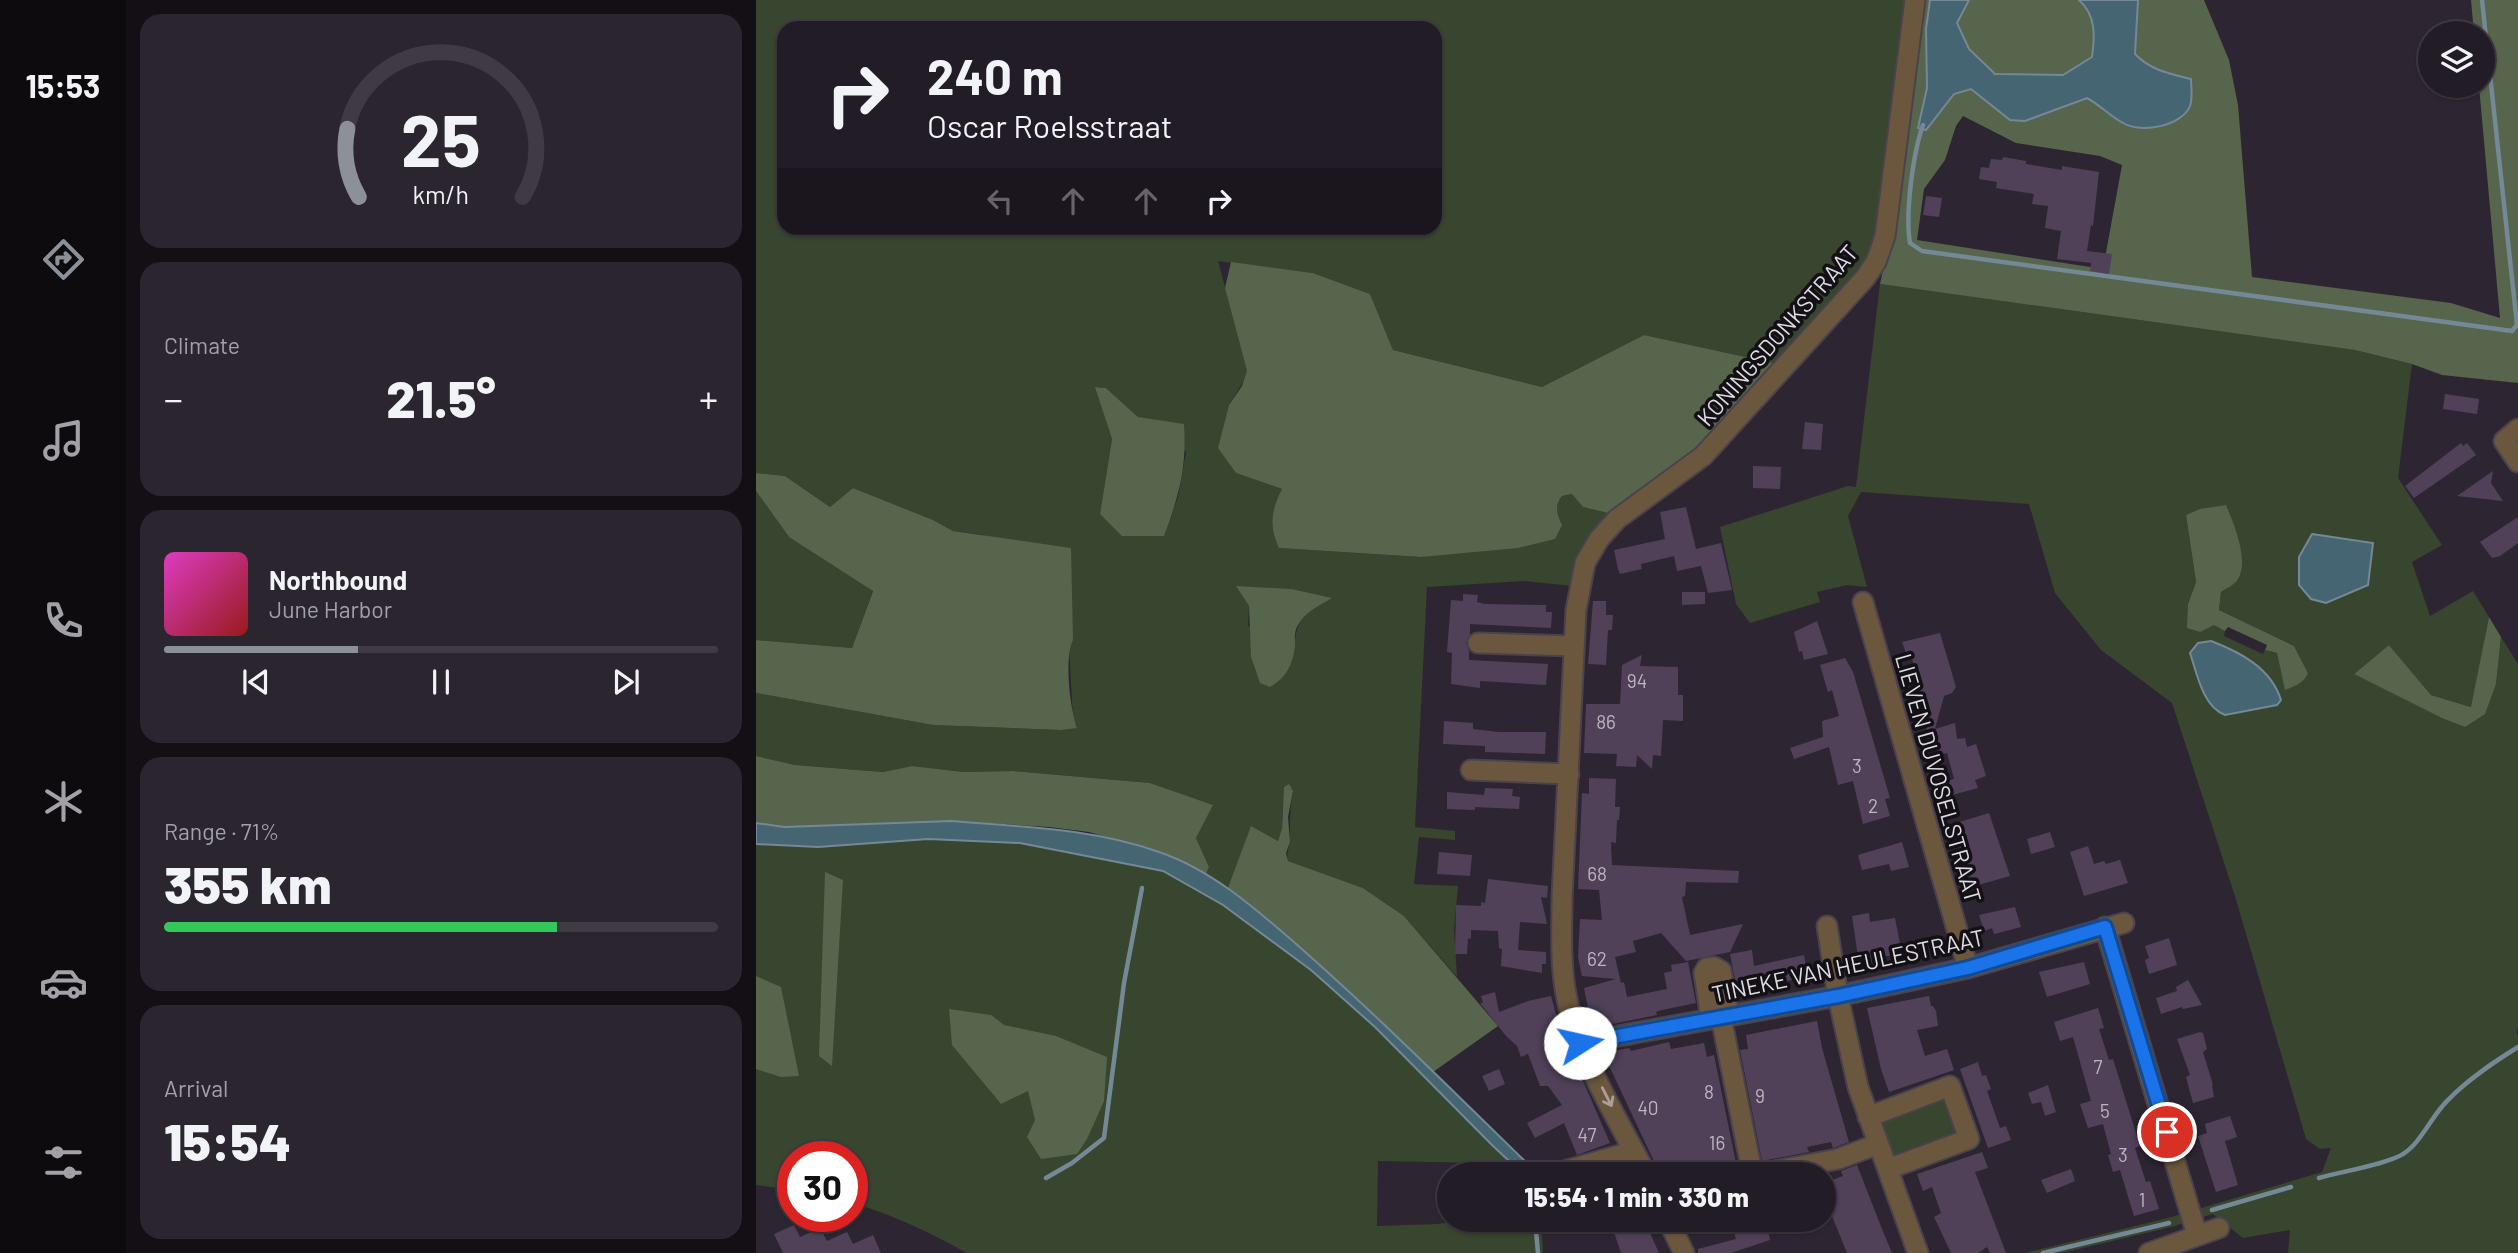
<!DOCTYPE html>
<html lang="en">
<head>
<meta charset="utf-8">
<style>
  body { margin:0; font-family:Barlow,sans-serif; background:#2a252e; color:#f1f3f6; height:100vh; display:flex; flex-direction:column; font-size:26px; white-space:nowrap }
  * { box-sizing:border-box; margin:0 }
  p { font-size:23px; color:#a2a1a7 }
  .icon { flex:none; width:38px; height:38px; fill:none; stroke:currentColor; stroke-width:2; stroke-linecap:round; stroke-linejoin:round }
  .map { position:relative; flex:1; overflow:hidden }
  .panel { display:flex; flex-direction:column; gap:14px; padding:14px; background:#130f15; width:630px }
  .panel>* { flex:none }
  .hud { position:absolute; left:21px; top:21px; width:665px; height:214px; border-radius:21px; box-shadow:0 2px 5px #0004,0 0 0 2px #3f3a43; background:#221c26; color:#f1f3f6; overflow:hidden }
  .controls { position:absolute; left:1662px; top:21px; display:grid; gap:14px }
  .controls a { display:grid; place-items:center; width:77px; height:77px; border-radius:50%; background:#221c26; box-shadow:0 2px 5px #0004,0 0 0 2px #3f3a43; font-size:35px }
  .speed { position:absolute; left:21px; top:1141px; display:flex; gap:14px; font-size:35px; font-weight:700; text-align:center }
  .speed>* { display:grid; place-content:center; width:91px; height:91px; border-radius:50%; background:#221c26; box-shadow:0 2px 5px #0004,0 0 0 2px #3f3a43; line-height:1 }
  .speed .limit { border:10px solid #d22; background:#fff; color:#111 }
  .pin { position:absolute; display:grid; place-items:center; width:60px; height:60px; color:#fff; margin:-30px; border:4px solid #fff; border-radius:50%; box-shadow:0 2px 7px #0007 }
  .me { position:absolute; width:77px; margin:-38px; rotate:80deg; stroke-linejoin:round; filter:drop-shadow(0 0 5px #0008) }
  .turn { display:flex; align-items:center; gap:24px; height:147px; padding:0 35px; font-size:32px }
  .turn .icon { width:91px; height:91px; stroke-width:2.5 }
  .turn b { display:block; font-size:49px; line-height:60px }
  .lanes { display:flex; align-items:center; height:66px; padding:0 35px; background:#0003; justify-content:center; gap:35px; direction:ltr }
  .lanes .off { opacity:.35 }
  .big { font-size:52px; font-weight:800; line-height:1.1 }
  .panel .tile { flex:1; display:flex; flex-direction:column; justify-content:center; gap:10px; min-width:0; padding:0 24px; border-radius:21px; background:#2a252e }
  .panel .dial { align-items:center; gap:0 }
  .dial svg { height:182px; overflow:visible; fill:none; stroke:#3f3a43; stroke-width:7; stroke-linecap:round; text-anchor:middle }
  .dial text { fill:#f1f3f6; stroke:none }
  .song { display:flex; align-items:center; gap:21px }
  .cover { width:84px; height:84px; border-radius:10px; background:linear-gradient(135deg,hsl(310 70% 55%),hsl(0 70% 35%)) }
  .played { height:7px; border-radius:4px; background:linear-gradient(90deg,#8c9099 35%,#3f3a43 35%) }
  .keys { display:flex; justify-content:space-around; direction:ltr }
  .heat { display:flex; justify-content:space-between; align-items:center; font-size:38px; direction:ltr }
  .charge { height:10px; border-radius:5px; background:linear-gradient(90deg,#34c759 71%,#3f3a43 0) }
  .trip { position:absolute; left:681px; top:1162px; width:399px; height:70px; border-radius:35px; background:#221c26; box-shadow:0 2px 5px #0004,0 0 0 2px #3f3a43; font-weight:800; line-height:70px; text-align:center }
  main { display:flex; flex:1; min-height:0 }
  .tab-bar { display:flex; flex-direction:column; width:126px; justify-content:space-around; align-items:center; background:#0e0b0f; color:#a2a1a7 }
  .tab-bar .icon { width:49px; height:49px }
  .tab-bar .active { color:#8c9099 }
  .tab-bar b { font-size:32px; color:#f1f3f6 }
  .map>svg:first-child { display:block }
  .green { fill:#38452f; fill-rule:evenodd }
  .forest { fill:#56654c; fill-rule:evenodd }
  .water { fill:#456573; stroke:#748995; stroke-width:2 }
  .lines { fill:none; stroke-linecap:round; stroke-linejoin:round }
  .stream { stroke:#748995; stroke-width:4.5 }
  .building { fill:#504159 }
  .minor-casing { stroke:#4a434e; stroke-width:23 }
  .minor { stroke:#6b573d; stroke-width:19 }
  .oneway { stroke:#aba099 }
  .route-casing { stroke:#114b97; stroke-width:18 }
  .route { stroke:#1a73e8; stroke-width:12 }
  .labels { text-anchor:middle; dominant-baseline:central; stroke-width:7; stroke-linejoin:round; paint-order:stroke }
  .number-label { font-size:19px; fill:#bcb5c1 }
  .street-label { font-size:23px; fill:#e0dce4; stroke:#131016 }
</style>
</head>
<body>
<main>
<nav class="tab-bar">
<b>15:53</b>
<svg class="icon active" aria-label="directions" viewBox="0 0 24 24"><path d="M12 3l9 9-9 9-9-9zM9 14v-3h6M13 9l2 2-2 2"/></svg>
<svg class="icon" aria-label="music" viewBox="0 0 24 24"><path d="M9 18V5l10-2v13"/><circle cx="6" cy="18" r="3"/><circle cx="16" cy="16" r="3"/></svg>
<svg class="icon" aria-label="phone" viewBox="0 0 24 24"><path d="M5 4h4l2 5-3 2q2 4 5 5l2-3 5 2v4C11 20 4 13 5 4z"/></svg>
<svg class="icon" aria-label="climate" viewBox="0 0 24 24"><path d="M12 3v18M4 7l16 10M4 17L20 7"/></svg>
<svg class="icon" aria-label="car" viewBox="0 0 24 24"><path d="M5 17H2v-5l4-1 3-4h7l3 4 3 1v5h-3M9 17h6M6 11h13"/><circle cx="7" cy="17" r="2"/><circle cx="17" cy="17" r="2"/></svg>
<svg class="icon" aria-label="filters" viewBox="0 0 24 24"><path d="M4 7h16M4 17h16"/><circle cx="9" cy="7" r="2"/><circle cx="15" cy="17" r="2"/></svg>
</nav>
<section class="panel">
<div class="tile dial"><svg viewBox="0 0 100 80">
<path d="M14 69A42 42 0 1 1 86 69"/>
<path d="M14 69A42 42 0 0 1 9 39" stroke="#8c9099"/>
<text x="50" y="56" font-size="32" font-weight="700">25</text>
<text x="50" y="72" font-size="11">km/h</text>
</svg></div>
<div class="tile"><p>Climate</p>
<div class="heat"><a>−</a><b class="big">21.5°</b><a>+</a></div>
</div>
<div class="tile">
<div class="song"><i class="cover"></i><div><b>Northbound</b><p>June Harbor</p></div></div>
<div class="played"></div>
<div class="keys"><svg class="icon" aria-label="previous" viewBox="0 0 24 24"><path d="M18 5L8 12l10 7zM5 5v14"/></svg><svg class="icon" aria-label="pause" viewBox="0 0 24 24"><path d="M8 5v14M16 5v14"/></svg><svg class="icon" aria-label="next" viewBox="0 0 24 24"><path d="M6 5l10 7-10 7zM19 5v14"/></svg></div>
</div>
<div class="tile"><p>Range · 71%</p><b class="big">355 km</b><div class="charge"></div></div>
<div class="tile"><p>Arrival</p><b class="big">15:54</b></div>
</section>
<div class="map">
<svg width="1762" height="1253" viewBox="0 0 1762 1253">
  <rect width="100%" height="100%" fill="#2d2632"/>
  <path class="green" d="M0,0H1152L1120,248L1111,267L1022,364L888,335L786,387L637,350L614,294L557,273L462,261L492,374L473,405L480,473L526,489L523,548L665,557L806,525C801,514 798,506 806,496L816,494L857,514L817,586L767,581L671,587L659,827L699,831V840L663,837L658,884L702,886L698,929L701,977L648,916L607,888L532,861C530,852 534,847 534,838C534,821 534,808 537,791L527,803L526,828L522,841L495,827L471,890L450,874L453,867L440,838L456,805L394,783L257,771L208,772L156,766L127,772L39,765L0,756V693L177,725L305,730L321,727L317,718L313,648L228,535L197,531L177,520L97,488L74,507L29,476L0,473ZM28,28H679V228H28ZM340,387L350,388L382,417L430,452L422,497L408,536L344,514L356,439ZM481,587L536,589L575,598C548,614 541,616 538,649L492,626L493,606Z
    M1124,284L1599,350L1656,364L1642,478L1686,545L1656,562L1674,616L1717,591L1733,617L1716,707L1675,695L1633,645L1598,674L1709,726L1740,684L1745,637L1762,664V1029L1760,1030L1762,1036V1253H1532L1534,1230L1487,1238L1457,1214L1415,1227L1306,1253H1269L1412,1218L1566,1172L1575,1148L1564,1149L1550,1139L1479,896L1416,703L1345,650L1299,593L1273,504L1105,492L1092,516L1111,587L1091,585L1061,592L1064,602L994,623L980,604L964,527L1092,486L1100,487ZM1430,515L1480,582L1465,592L1463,610L1538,646L1552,673L1527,679L1521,653L1509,650L1507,654L1468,636L1469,631L1432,604L1440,582Z
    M0,491L33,537L117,590L96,648L0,640Z
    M172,839L264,843L407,871L467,905L555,970L619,1027L737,1146L767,1174H746L735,1163L622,1161L621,1226L682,1224L709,1220H785L787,1253H211C174,1233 137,1214 96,1203V1157H37V1190L0,1185V844L62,847Z
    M1189,1097L1204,1132L1138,1160L1122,1123Z"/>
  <path class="forest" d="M1167,0H1174L1170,29L1171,88L1162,128L1170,130L1198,94L1215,89L1254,120L1269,121L1331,98L1349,108L1369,125L1435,79C1414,74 1394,70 1379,54L1382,0H1448L1473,60L1482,105L1496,277L1695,303L1744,318L1723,86H1727V33H1718L1715,0H1762V383L1686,375L1656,364L1599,350L1124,284L1131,252ZM1207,116L1260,143L1344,156L1366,165L1347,269L1161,240L1168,189L1189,160L1200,126Z
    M1213,0H1323C1341,15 1339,36 1336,57L1307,75L1239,74L1212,49L1201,23Z
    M475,262L557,273L614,294L637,350L786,387L888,335L1022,364L942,451L857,514L827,507L816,494L806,496C798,506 801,514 806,525L799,539L762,548L665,557L523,548C513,526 515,511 526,489L480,473L462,448L473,405L486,386L491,371L469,288Z
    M339,387L350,388L382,417L428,424C431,467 423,496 408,536H366L344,514L356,439Z
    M0,473L29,476L74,507L97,488L177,520L197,531L315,548L317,640C308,657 314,709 321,728L305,730L177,725L0,693V640L96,648L117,591L33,537L0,491Z
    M1470,505C1478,524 1495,564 1480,582C1476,586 1469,589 1465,592L1463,610L1538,646L1552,673C1548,683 1539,686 1529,690L1521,653L1509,650L1511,645L1472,627L1469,631L1458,625L1444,632L1431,628L1432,604L1440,582L1430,515L1444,509Z
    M480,586L536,589L576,598C564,605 549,612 542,625C538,631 539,639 539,647C536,666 530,678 514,687L504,683L495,657L493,606Z
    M1733,617L1745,637L1740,684L1729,714L1709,727L1686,718L1598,674L1633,645L1675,695L1715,707Z
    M0,756L39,765L127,772L156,766L208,772L257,771L394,783L457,805L440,838L453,867L450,874L405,852L333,832L293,827L195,821L28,827L2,824L0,823Z
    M533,784L537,791L532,817L534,842L530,853L532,861L607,888L648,916L742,1026L677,1072C612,1007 546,944 471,890L495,826L522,841L526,828L528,787Z
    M69,872L87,880L76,1066L63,1056Z
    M0,976L25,987L43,1076L25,1077L0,1069Z
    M193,1009L235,1015L248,1025L300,1036L351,1057L348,1101L331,1139L321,1154L285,1159L271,1137L279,1120L272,1091L245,1104L196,1045Z"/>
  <path class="water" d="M1174,0H1213L1201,23L1213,49L1239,74L1307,75L1336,57C1339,36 1340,15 1323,0H1382L1379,54C1394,70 1414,74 1435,79C1435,87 1437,98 1434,106C1426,126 1385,134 1367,123C1354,116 1344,105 1331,98L1269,121L1254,120L1215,89L1198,94L1170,130L1162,128L1171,88L1170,29Z
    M1556,534L1617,543L1612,585L1570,603L1555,599L1543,585V557Z
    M1455,641C1484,652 1515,668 1525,700L1521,705L1469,715C1447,707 1441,674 1434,653L1442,643Z
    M195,821C266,827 335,828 403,852C454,869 499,908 539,943C621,1015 698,1092 777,1169L774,1173L767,1174L737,1146L619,1027L555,970L467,905L407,871L264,843L172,839L62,847L0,844V823L28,827Z"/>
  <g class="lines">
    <path class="stream" d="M1167,125C1157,153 1149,214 1154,243L1166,251L1756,331L1761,325L1726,0
      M290,1178L316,1163L348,1138L368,983L386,888
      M1563,1178C1583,1172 1632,1164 1647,1154C1665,1143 1676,1115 1692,1100C1712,1079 1738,1062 1762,1047
      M1456,1210L1535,1187
      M779,1220L782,1253
      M1287,1253L1413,1223"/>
  </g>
  <path class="building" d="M1247,157L1270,161V164L1306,170V166L1343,172L1337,226L1335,225L1331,251L1356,254L1353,274L1334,271L1335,263L1301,259L1305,231L1289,228L1292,206L1276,204L1278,194L1240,188L1241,182L1223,179L1225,167L1233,168L1235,159L1246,160Z
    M1170,196L1186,198L1183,217L1167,215Z
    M1689,394L1723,399L1721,414L1687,409Z
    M1049,422L1067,424L1065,450L1046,449Z
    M1705,443L1707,446L1711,443L1720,455L1658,498L1649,486Z
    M997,466L1025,467L1024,489L997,488Z
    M1737,471L1735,483L1747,501L1701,496Z
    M930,507L940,549L965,543L976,590L952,593L945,566L921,571L918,556L885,564L886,569L864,574L862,569L858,550L909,539L904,512Z
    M1762,517V543L1744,556L1736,558L1724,542Z
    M926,592H949V604L926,605Z
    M707,594L722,595L721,602L729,604L790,605V612H796L795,628L714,624V634L710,643L713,651V660L792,664L790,685L724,681V688L695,684L696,653L691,652L695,600L707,601Z
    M837,601H850V615H857L856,630H852L850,665L832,664Z
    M1061,621L1072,654L1048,660L1046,651L1043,652L1038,632Z
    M1184,633L1200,687L1196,693L1188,696L1179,729L1199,723L1201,739L1209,738L1211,747L1220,744L1230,776L1219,780L1222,788L1189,797L1185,782L1198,779L1191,753L1182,755L1176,737L1172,747L1169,709L1166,710L1159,686L1163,685L1155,655L1151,656L1146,642Z
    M886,655L884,666L922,667V695H927V721L907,720L905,756L897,755L896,769L881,755L880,767L860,766L861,754L828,753L830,704H864L866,665Z
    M1089,658L1097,672L1134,798L1129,799L1134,816L1107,824L1097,781L1082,785L1073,747L1038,759L1034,748L1067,737L1066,721L1083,716L1076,690L1072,692L1064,665Z
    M688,721L717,723V729L743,732H790L789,754L729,752V746L687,744Z
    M833,778L860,779L859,807H864L863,820H861L860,843L855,842L856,865L983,871L982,883L930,882L929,896L926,897L934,935L987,924L974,952L930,961L905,933L877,941L880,952L859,957L865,983L868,982L871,997L911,989L908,973L916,971L915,965L932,962L940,1003L906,1010L900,1012L901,1015L836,1028L828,988L860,979L826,976L822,957L824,919L846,920L843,890L822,889L826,793L833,794Z
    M729,788L757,789L756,796L764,797L763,809L719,807V810L691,809V792L728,795Z
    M1233,813L1254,876L1215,887L1197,824Z
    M1294,832L1299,847L1275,854L1271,839Z
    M1146,842L1153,867L1135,871L1133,864L1106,870L1102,855Z
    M1332,846L1338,864L1348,861L1350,864L1364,860L1372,883L1328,896L1314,852Z
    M683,852L716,855L714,876L681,874Z
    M732,879L792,886L791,898L785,897L791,924L764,922L762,950L790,952V964H786V973L745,966L746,949L743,948L742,931L715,930V939L712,938L711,954H699L700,905L725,906V902L729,903Z
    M1259,907L1265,927L1238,934L1236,928L1228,931L1223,915Z
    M1113,913L1114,922L1139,918L1146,954L1124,957L1125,965H1121V968L1104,971L1096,916Z
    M1413,938L1421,965L1393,974L1389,960L1393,958L1389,946Z
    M996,950L998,966L1048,955L1052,977L1025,982L1023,976L1001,981L1002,991L982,995L974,954Z
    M1328,962L1334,984L1291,997L1283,972Z
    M1432,980L1446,1005L1427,1009L1426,1007L1405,1014L1400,998L1421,991L1420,987Z
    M739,992L743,1012L772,1001L795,996L804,1028L854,1143L821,1155L808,1123L779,1138L771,1123L806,1105L792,1086H784L772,1054L765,1057L761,1046L750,1036L724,1003H727L725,996Z
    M1173,996L1175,1006H1177L1180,1011L1182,1026L1161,1030L1169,1056L1191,1049L1198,1070L1133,1092L1125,1069L1111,1008Z
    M1342,1008L1348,1028L1343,1029L1353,1060L1357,1059L1384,1146L1379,1148L1390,1182L1394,1181L1403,1209L1378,1216L1364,1170L1357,1172L1352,1155L1355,1154L1347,1124L1332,1128L1324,1104L1335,1101L1317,1037L1304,1041L1298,1022Z
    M1061,1021L1066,1048L1093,1142L1077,1148L1075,1142L1051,1147L1053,1152L1006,1161L984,1050L992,1049L990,1035Z
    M1444,1032L1447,1033L1451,1049L1447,1052L1457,1085H1456L1458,1097L1437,1103L1430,1077L1434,1075L1421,1039Z
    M913,1042L915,1049L948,1043L951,1057L958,1055L980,1163L952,1167V1170L945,1172V1174H904L847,1053L873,1048L875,1051Z
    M1222,1062L1226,1076L1230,1075L1235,1089L1231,1091L1244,1128L1250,1126L1255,1140L1232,1148L1204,1069Z
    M743,1069L749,1084L733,1091L726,1076Z
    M1292,1085L1300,1112L1289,1116L1285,1102L1276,1104L1272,1093Z
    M1474,1116L1481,1137L1469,1141L1482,1185L1460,1192L1442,1136L1451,1133L1449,1124Z
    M1226,1152L1232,1168L1219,1172L1250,1253H1234L1231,1247L1222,1253H1195L1178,1217L1185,1213L1176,1187L1167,1191L1161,1174Z
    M1101,1165L1124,1224L1136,1253H1091L1068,1196V1183L1087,1176L1085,1171Z
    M1315,1169L1319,1181L1291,1193L1285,1180Z
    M854,1220H888L903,1253H865Z
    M925,1220H964L932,1234Z
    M975,1220H994L997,1234L1012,1231L1014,1240L975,1253H942V1249L980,1239Z
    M38,1225L44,1237L64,1228L71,1241L91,1232L97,1244L117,1235L125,1253H27L18,1234Z"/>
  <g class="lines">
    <defs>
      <path id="minor" d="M1762,429L1748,441L1762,462
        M1107,602L1212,968
        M722,643L818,646
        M715,770L813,774
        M1071,926L1082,996L1102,1087L1162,1253
        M1349,927L1441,1235
        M965,1017L996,1172L1003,1174L1082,1159L1122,1144
        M955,1019L948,973L951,968L958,967L965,971L973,1015
        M824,1043L1082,996L1212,968L1368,923
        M1112,1117L1194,1086L1213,1139L1132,1169
        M798,1174L878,1151
        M890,1174C863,1121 819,1051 810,994C804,963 806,929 806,898L820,610L829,563L843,539L861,519L947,456L1109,278L1120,262L1129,236L1159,0
        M912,1220L928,1253
        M1393,1253L1463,1228"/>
    </defs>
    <use href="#minor" class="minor-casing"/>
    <use href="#minor" class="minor"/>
  </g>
  <defs><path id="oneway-shaft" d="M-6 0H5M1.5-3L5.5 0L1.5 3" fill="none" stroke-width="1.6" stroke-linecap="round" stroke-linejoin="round" transform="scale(1.75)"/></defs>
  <use class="oneway" href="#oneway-shaft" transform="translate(851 1097) rotate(63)"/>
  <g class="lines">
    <defs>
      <path id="route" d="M824,1043L1082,996L1212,968L1349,927L1411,1132"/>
    </defs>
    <use href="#route" class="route-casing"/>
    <use href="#route" class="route"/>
  </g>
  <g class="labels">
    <g class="number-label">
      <text x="881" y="680">94</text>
      <text x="850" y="721">86</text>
      <text x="1101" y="765">3</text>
      <text x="1117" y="805">2</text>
      <text x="841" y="873">68</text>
      <text x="841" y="958">62</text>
      <text x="1342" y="1066">7</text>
      <text x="953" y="1091">8</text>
      <text x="1004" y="1095">9</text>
      <text x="892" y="1107">40</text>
      <text x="1349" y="1110">5</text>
      <text x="831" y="1134">47</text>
      <text x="961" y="1142">16</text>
      <text x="1367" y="1154">3</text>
      <text x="1386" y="1199">1</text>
    </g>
    <g class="street-label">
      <text transform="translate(1021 335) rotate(-49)">KONINGSDONKSTRAAT</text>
      <text transform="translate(1183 778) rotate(74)">LIEVEN DUVOSELSTRAAT</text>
      <text transform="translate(1092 965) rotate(-12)">TINEKE VAN HEULESTRAAT</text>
    </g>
  </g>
</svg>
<div class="controls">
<a><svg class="icon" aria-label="layers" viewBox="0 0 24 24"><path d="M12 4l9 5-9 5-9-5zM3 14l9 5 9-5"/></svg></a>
</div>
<div class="speed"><div class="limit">30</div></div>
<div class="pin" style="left:1411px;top:1132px;background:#d93025"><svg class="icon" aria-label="arrive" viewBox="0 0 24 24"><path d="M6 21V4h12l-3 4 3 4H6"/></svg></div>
<svg class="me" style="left:824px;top:1043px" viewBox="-20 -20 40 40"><circle r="19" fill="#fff"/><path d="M0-13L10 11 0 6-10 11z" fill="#1a73e8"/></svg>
<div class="trip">15:54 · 1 min · 330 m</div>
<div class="hud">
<div class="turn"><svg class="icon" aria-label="right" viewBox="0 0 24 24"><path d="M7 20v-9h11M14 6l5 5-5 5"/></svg><div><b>240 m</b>Oscar Roelsstraat</div></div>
<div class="lanes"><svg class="icon off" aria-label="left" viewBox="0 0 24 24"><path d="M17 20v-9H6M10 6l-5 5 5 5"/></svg><svg class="icon off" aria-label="ahead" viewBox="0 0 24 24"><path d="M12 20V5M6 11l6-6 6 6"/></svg><svg class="icon off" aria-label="ahead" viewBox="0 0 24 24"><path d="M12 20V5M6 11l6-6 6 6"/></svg><svg class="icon" aria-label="right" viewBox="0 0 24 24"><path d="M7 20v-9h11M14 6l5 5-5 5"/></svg></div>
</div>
</div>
</main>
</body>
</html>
